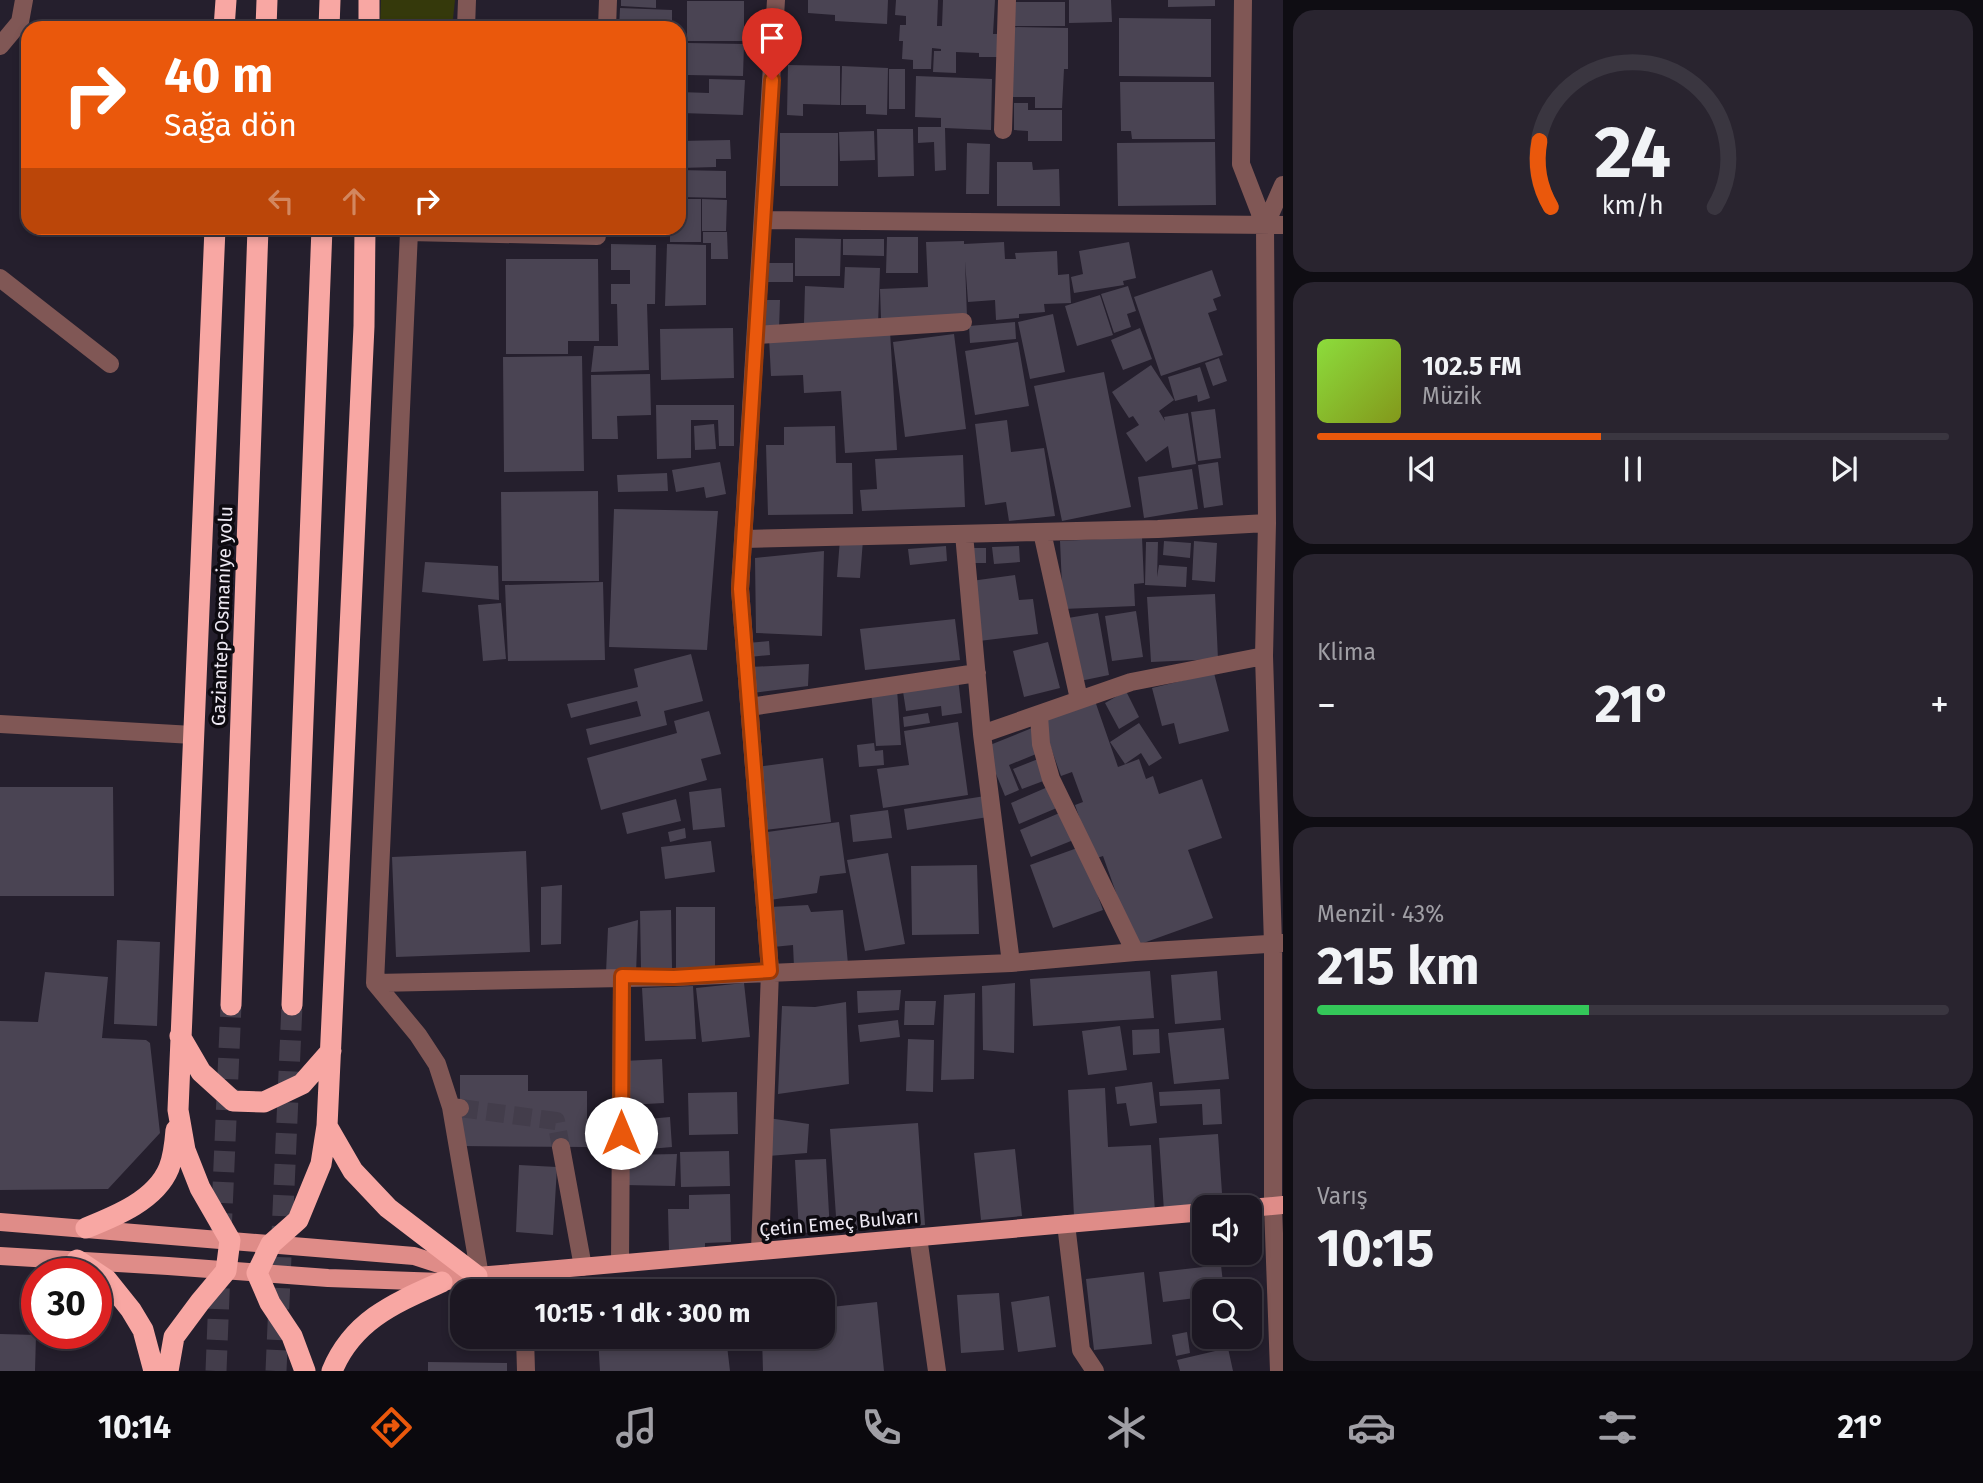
<!DOCTYPE html>
<html lang="tr">
<head>
<meta charset="utf-8">
<style>
  body { margin:0; font-family:"Fira Sans",sans-serif; background:#29242f; color:#f1f3f6; height:100vh; display:flex; flex-direction:column; font-size:26px; white-space:nowrap }
  * { box-sizing:border-box; margin:0 }
  p { font-size:23px; color:#a09fa5 }
  .icon { flex:none; width:38px; height:38px; fill:none; stroke:currentColor; stroke-width:2; stroke-linecap:round; stroke-linejoin:round }
  .map { position:relative; flex:1; overflow:hidden }
  .drawer { display:flex; flex-direction:column; gap:10px; padding:10px; background:#0f0d13; width:700px }
  .drawer>* { flex:none }
  .top-card { position:absolute; left:21px; top:21px; width:665px; height:214px; border-radius:21px; box-shadow:0 4px 10px #0003,0 0 0 2px #3a3640; background:#ea580c; color:#fff; overflow:hidden }
  .fabs { position:absolute; left:1192px; top:1195px; display:grid; gap:14px }
  .fabs a { display:grid; place-items:center; width:70px; height:70px; border-radius:14px; background:#1c1722; box-shadow:0 4px 10px #0003,0 0 0 2px #3a3640; font-size:35px }
  .speed { position:absolute; left:21px; top:1258px; display:flex; gap:14px; font-size:35px; font-weight:700; text-align:center }
  .speed>* { display:grid; place-content:center; width:91px; height:91px; border-radius:50%; background:#1c1722; box-shadow:0 4px 10px #0003,0 0 0 2px #3a3640; line-height:1 }
  .speed .limit { border:10px solid #d22; background:#fff; color:#111 }
  .pin { position:absolute; display:grid; place-items:center; width:60px; height:60px; color:#fff; margin:-72px -30px; border-radius:50% 50% 50% 0; rotate:-45deg; box-shadow:0 0 7px #0007 }
  .pin .icon { rotate:45deg }
  .me { position:absolute; width:77px; margin:-38px; rotate:0deg; stroke-linejoin:round; filter:drop-shadow(0 0 5px #0008) }
  .turn { display:flex; align-items:center; gap:24px; height:147px; padding:0 28px; font-size:32px }
  .turn .icon { width:91px; height:91px; stroke-width:2.5 }
  .turn b { display:block; font-size:49px; line-height:60px }
  .lanes { display:flex; align-items:center; height:66px; padding:0 28px; background:#0003; justify-content:center; gap:35px; direction:ltr }
  .lanes .off { opacity:.35 }
  .big { font-size:52px; font-weight:700; line-height:1.1 }
  .drawer .card { flex:1; display:flex; flex-direction:column; justify-content:center; gap:10px; min-width:0; padding:0 24px; border-radius:21px; background:#29242f }
  .drawer .dial { align-items:center; gap:0 }
  .dial svg { height:182px; overflow:visible; fill:none; stroke:#3a3640; stroke-width:7; stroke-linecap:round; text-anchor:middle }
  .dial text { fill:#f1f3f6; stroke:none }
  .song { display:flex; align-items:center; gap:21px }
  .cover { width:84px; height:84px; border-radius:10px; background:linear-gradient(135deg,hsl(90 70% 55%),hsl(70 70% 35%)) }
  .played { height:7px; border-radius:4px; background:linear-gradient(90deg,#ea580c 45%,#3a3640 45%) }
  .keys { display:flex; justify-content:space-around; direction:ltr }
  .heat { display:flex; justify-content:space-between; align-items:center; font-size:38px; direction:ltr }
  .charge { height:10px; border-radius:5px; background:linear-gradient(90deg,#34c759 43%,#3a3640 0) }
  .trip { position:absolute; left:450px; top:1279px; width:385px; height:70px; border-radius:21px; background:#1c1722; box-shadow:0 4px 10px #0003,0 0 0 2px #3a3640; font-weight:700; line-height:70px; text-align:center }
  .menu { display:flex; height:112px; justify-content:space-around; align-items:center; background:#0b090e; color:#a09fa5 }
  .menu .icon { width:49px; height:49px }
  .menu .current { color:#ea580c }
  .menu b { font-size:32px; color:#f1f3f6 }
  main { display:flex; flex:1; min-height:0 }
  .map>svg:first-child { display:block }
  .green { fill:#35390b }
  .building { fill:#4a4453 }
  .lines { fill:none; stroke-linecap:round; stroke-linejoin:round }
  .minor-tunnel { stroke:#433d4b; stroke-width:18; stroke-dasharray:18 9; stroke-linecap:butt }
  .highway-tunnel { stroke:#433d4b; stroke-width:21; stroke-dasharray:21 10; stroke-linecap:butt }
  .minor { stroke:#805755; stroke-width:18 }
  .major { stroke:#df8c88; stroke-width:18 }
  .highway { stroke:#f8a7a3; stroke-width:21 }
  .route-casing { stroke:#983908; stroke-width:18 }
  .route { stroke:#ea580c; stroke-width:12 }
  .labels { text-anchor:middle; dominant-baseline:central; stroke-width:7; stroke-linejoin:round; paint-order:stroke }
  .street-label { font-size:19px; fill:#ede9f3; stroke:#0d0a10 }
</style>
</head>
<body>
<main>
<div class="map">
<svg width="1283" height="1371" viewBox="0 0 1283 1371">
  <rect width="100%" height="100%" fill="#251f2d"/>
  <path class="green" d="M381,0H455L452,28H380Z"/>
  <path class="building" d="M621,0H656V8L621,6Z
    M808,0H888L887,24L835,21V15L808,13Z
    M896,0H938L937,26H942L943,0H995L993,34H998L997,57H979V53L956,52V73L933,72L934,51H941V49L932,48L931,69H913V60L902,59L903,41H899L900,25H906V16L895,15Z
    M1069,0H1111L1112,22L1069,23Z
    M1168,0H1215V6L1168,7Z
    M687,1H744V41H687Z
    M1014,2H1065V26H1014Z
    M620,8L672,10V28H619Z
    M1119,18L1211,19V77L1119,76Z
    M1009,27L1068,28V69H1064L1062,108H1035V97H1008Z
    M688,43L744,44L743,76L687,75Z
    M788,65L840,66V105L803,104V116L787,115Z
    M842,66L888,68L887,115L866,114V105H841Z
    M889,69H905V109H889Z
    M916,76L992,79L991,130L945,128L946,170L935,171L934,142L918,143V127H941V118L915,117Z
    M709,79L745,80L743,115L681,113L682,110H679V92L709,93Z
    M1120,82H1214L1215,139H1132L1131,131H1121Z
    M1014,103H1028V110H1062V141H1028V131L1014,130Z
    M877,129H913L914,176L878,177Z
    M874,131L875,160L840,161L839,132Z
    M780,133H838V186H780Z
    M730,140L731,159H716V167L680,168L679,141Z
    M1215,142L1216,205L1118,206L1117,143Z
    M967,143L990,144L989,194H966Z
    M997,162H1032L1033,170L1059,169L1060,206H997Z
    M679,170L726,171V198L679,197Z
    M679,199H701V242H670V228H679Z
    M702,199L727,200L726,231H702Z
    M703,232H727L728,259H711V243H703Z
    M887,237H918V273H886Z
    M795,238L841,239L840,276H795Z
    M843,239H884V256L843,255Z
    M964,241V244L1004,242L1005,259H1016L1015,253L1057,251L1058,275L1069,274L1071,303L1044,304L1045,312L1019,314V318L996,320L995,300L968,302L965,261L967,317L881,319L880,289L928,287L926,242Z
    M1129,242L1136,278L1123,281L1124,285L1074,293L1071,277L1083,274L1079,251Z
    M611,244L656,245L655,304H647L649,370L591,372L594,346H618L617,304H611V284H630V270H611Z
    M667,244L706,245V305L665,306Z
    M506,259H598L599,341H568V354H506Z
    M769,263H793V282H768Z
    M845,267L880,268L878,325L804,323L805,286L844,288Z
    M1212,270L1221,296L1213,299L1217,310L1208,313L1223,355L1161,376L1134,297Z
    M1128,286L1136,311L1127,314L1131,327L1114,333L1101,294Z
    M1100,295L1113,335L1077,346L1065,306Z
    M763,300H780L779,329L762,330Z
    M1053,314L1065,372L1030,379L1018,322Z
    M1015,322L1016,339L970,343L969,326Z
    M733,328L734,378L661,380L660,329Z
    M1140,328L1152,359L1123,370L1111,340Z
    M890,331L897,450L845,453L841,391L804,393L803,375L771,376L769,338Z
    M954,334L966,429L905,437L893,342Z
    M1018,342L1029,406L975,415L965,351Z
    M582,356L584,471L504,472L503,357Z
    M1219,358L1227,381L1213,386L1205,363Z
    M1151,365L1174,400L1159,411L1165,421L1164,417L1188,413L1196,464L1172,468L1168,446L1146,462L1126,433L1139,425L1133,416L1129,418L1112,392Z
    M1200,367L1210,398L1198,402L1197,395L1175,401L1168,377Z
    M1104,372L1131,507L1062,521L1034,386Z
    M650,374L651,415L617,416L618,439H592L591,375Z
    M656,405H734V446H719L718,420H691V458L657,459Z
    M1215,409L1221,458L1198,461L1191,412Z
    M1007,420L1011,452L1044,448L1055,516L1009,521L1006,502L985,505L975,424Z
    M714,424L716,449L695,450L694,426Z
    M835,426L836,463H852L853,514L768,515L766,445H784V427Z
    M963,455L965,507L862,511L860,490L877,489L875,459Z
    M720,462L726,494L706,498L704,487L676,492L672,470Z
    M1218,462L1223,505L1204,508L1198,465Z
    M1192,469L1198,509L1144,518L1138,477Z
    M667,473L668,491L618,492L617,475Z
    M598,491L599,581H502L501,492Z
    M614,509L718,511L707,650L609,647Z
    M1142,537L1144,583L1134,584L1135,606L1063,609L1060,541Z
    M840,539L863,540L860,578L837,577Z
    M1164,541L1191,543L1190,558L1163,555Z
    M1194,541L1217,543L1215,582L1192,580Z
    M1146,542H1158L1157,577L1159,565L1187,567L1186,587L1145,585Z
    M946,546L947,561L910,565L908,549Z
    M1019,546L1020,562L994,564L992,547Z
    M968,548H986V563H968Z
    M824,551L822,636L756,633L755,558Z
    M425,562L498,566L499,600L422,592Z
    M1015,575L1019,600L1033,599L1038,634L979,641L971,581Z
    M603,582L605,660L508,661L505,585Z
    M1215,594L1218,659L1151,662L1147,597Z
    M501,603L506,659L483,661L478,605Z
    M1136,611L1143,657L1112,661L1105,616Z
    M1098,613L1109,675L1080,681L1068,618Z
    M955,619L960,660L865,670L860,629Z
    M769,641L770,655L749,657L748,643Z
    M1048,642L1060,688L1024,697L1013,651Z
    M691,654L703,701L664,711L667,725L590,745L586,729L641,716L637,701L571,718L567,704L638,687L634,669Z
    M809,664L808,686L753,693L751,667Z
    M1214,673L1229,731L1179,744L1174,723L1162,726L1152,688Z
    M958,678L962,713L942,716L941,706L906,711L902,685Z
    M897,689L901,745L876,746L871,691Z
    M1126,691L1139,717L1119,729L1105,703Z
    M1094,698L1118,767L1139,759L1146,779L1153,776L1159,794L1202,779L1222,838L1188,850L1213,918L1135,946L1103,856L1094,859L1075,805L1083,802L1072,772L1061,776L1040,717Z
    M709,711L721,754L701,759L707,780L601,810L587,758L677,733L674,721Z
    M928,713L930,723L904,727L903,717Z
    M958,722L968,795L883,808L877,769L909,765L904,731Z
    M1139,723L1162,758L1149,766L1141,753L1125,764L1110,742Z
    M1032,728L1041,752L1009,765L1019,790L1005,796L985,747Z
    M874,743L875,751L883,750L884,765L859,767L857,745Z
    M823,758L831,822L765,830L757,767Z
    M1038,759L1046,780L1022,789L1013,769Z
    M1050,786L1059,807L1019,824L1011,803Z
    M0,787H113L114,896H0Z
    M721,788L725,827L693,830L689,792Z
    M985,796L988,817L907,830L904,809Z
    M676,799L681,821L627,834L622,813Z
    M888,810L892,838L853,842L850,815Z
    M1064,811L1076,839L1031,857L1020,830Z
    M839,822L846,873L820,876L817,893L770,900L761,833Z
    M685,828L686,838L670,842L668,832Z
    M711,841L715,872L665,879L661,847Z
    M1080,847L1103,910L1053,928L1030,865Z
    M526,851L530,952L396,957L392,857Z
    M888,853L905,944L865,951L847,860Z
    M977,865L979,934L912,935L911,866Z
    M562,885L561,944L541,945V887Z
    M808,905L811,912L843,910L848,964L794,967L793,945L773,947L770,907Z
    M676,907H715V972L676,971Z
    M671,910L672,968H641L640,911Z
    M638,920L636,974L606,973L608,928Z
    M117,940L160,942L157,1026L114,1024Z
    M1150,971L1154,1018L1033,1026L1030,979Z
    M1217,971L1221,1020L1175,1024L1171,975Z
    M45,972L108,977L102,1038L146,1040L150,1043L160,1133L108,1189L0,1190V1021L38,1022Z
    M744,983L750,1037L702,1042L696,988Z
    M1015,983L1014,1053L983,1050L982,986Z
    M693,986L696,1039L645,1041L642,988Z
    M901,990L899,1010L858,1013L857,991Z
    M975,993L974,1079L941,1080L944,995Z
    M905,1001H936L934,1025H904Z
    M846,1002L849,1084L778,1094L782,1006L815,1007Z
    M898,1020L900,1037L860,1042L858,1025Z
    M1120,1026L1127,1070L1088,1075L1082,1031Z
    M1224,1028L1229,1079L1174,1084L1168,1033Z
    M1159,1029L1160,1053L1133,1055L1132,1030Z
    M908,1039L934,1040L933,1092L906,1091Z
    M662,1059L664,1103L627,1105L624,1061Z
    M460,1075H528V1091H587V1147L460,1146Z
    M1152,1082L1157,1123L1130,1126L1126,1103L1117,1104L1115,1087Z
    M1105,1088L1108,1147L1151,1145L1155,1213L1074,1217L1068,1090Z
    M1220,1089L1222,1124L1203,1125L1202,1104L1160,1106L1159,1092Z
    M737,1092L738,1134L689,1135L688,1093Z
    M670,1117L672,1147L626,1151L625,1121Z
    M768,1118L809,1124L807,1153L768,1156Z
    M918,1123L925,1225L837,1231L830,1129Z
    M1218,1134L1223,1208L1164,1211L1159,1138Z
    M1015,1149L1022,1216L981,1220L974,1153Z
    M729,1151L730,1186L681,1187L680,1152Z
    M677,1154L675,1186L624,1185L625,1155Z
    M826,1159L830,1232L799,1233L795,1160Z
    M519,1165L557,1167L553,1235L516,1232Z
    M730,1194L731,1242L705,1243V1252H669L668,1209H689V1195Z
    M1221,1265L1224,1292H1204V1297L1163,1302L1159,1272Z
    M1144,1272L1152,1344L1094,1350L1086,1279Z
    M999,1293L1004,1350L961,1353L957,1295Z
    M1049,1296L1056,1347L1018,1352L1011,1302Z
    M877,1302L884,1371H763L762,1337H822V1308Z
    M1187,1332L1190,1353L1176,1356L1172,1335Z
    M0,1334L36,1335L35,1371H0Z
    M598,1337H726L730,1371H600Z
    M1228,1348L1233,1371H1180L1177,1360Z
    M428,1362L507,1363V1371H428Z"/>
  <g class="lines">
    <path class="minor-tunnel" d="M460,1108L556,1121L561,1147"/>
    <path class="highway-tunnel" d="M221,1234L231,1005
      M216,1371L220,1270
      M276,1371L292,1005"/>
    <path class="minor" d="M1243,0L1241,164L1265,226L1267,523L1264,656L1273,944V1206L1279,1371
      M466,28L467,0
      M607,28L608,0
      M0,46L20,22L24,0
      M1003,130L1007,0
      M763,220L1283,225
      M1265,226L1283,185
      M411,228L409,232L375,983L418,1035L437,1064L451,1107L460,1108
      M409,232L597,236V228
      M0,278L110,364
      M756,335L963,322
      M1042,532L1079,699
      M964,534L982,734L1011,963
      M744,539L1158,529L1267,523
      M750,707L977,673
      M1039,716L1041,744L1051,779L1135,952
      M0,724L193,735
      M982,734L1131,682L1264,656
      M375,983L674,977L1011,963L1135,952L1283,943
      M451,1107L480,1276
      M561,1147L583,1267
      M1066,1224L1081,1350L1095,1371
      M918,1237L937,1371
      M760,1251L770,971L740,589L776,0
      M620,1263L622,977
      M524,1272V1292
      M525,1337L526,1371"/>
    <path class="major" d="M1250,1208L1283,1205
      M0,1222L414,1256L470,1274
      M0,1256L168,1266L328,1278L442,1282L477,1276L524,1272L1204,1212"/>
    <path class="highway" d="M224,28L226,0
      M266,28L267,0
      M329,28L330,0
      M369,28V0
      M231,1005L258,228
      M292,1005L322,228
      M180,1036L201,1072L233,1101L264,1102L302,1084L331,1051
      M327,1126L353,1171L388,1208L477,1276
      M86,1228C116,1216 156,1200 169,1168C174,1155 175,1143 176,1130
      M77,1260L107,1280L131,1310L143,1330L154,1371
      M168,1371L174,1337L200,1302L226,1271L230,1240L200,1188L185,1150L178,1110L215,228
      M305,1371L292,1336L270,1303L257,1273L271,1244L298,1220L321,1164L327,1126L364,326L365,228
      M332,1371C353,1320 395,1303 442,1282"/>
  </g>
  <g class="lines">
    <defs>
      <path id="route" d="M621,1133L622,976L674,977L770,971L740,589L772,80"/>
    </defs>
    <use href="#route" class="route-casing"/>
    <use href="#route" class="route"/>
  </g>
  <g class="labels">
    <g class="street-label">
      <text transform="translate(222 616) rotate(-88)">Gaziantep-Osmaniye yolu</text>
      <text transform="translate(839 1223) rotate(-5)">Çetin Emeç Bulvarı</text>
    </g>
  </g>
</svg>
<div class="fabs">
<a><svg class="icon" aria-label="sound" viewBox="0 0 24 24"><path d="M4 9h4l5-4v14l-5-4H4zM17 9q2 3 0 6"/></svg></a>
<a><svg class="icon" aria-label="search" viewBox="0 0 24 24"><circle cx="10" cy="10" r="6"/><path d="M15 15l6 6"/></svg></a>
</div>
<div class="speed"><div class="limit">30</div></div>
<div class="pin" style="left:772px;top:80px;background:#d93025"><svg class="icon" aria-label="arrive" viewBox="0 0 24 24"><path d="M6 21V4h12l-3 4 3 4H6"/></svg></div>
<svg class="me" style="left:621px;top:1133px" viewBox="-20 -20 40 40"><circle r="19" fill="#fff"/><path d="M0-13L10 11 0 6-10 11z" fill="#ea580c"/></svg>
<div class="trip">10:15 · 1 dk · 300 m</div>
<div class="top-card">
<div class="turn"><svg class="icon" aria-label="right" viewBox="0 0 24 24"><path d="M7 20v-9h11M14 6l5 5-5 5"/></svg><div><b>40 m</b>Sağa dön</div></div>
<div class="lanes"><svg class="icon off" aria-label="left" viewBox="0 0 24 24"><path d="M17 20v-9H6M10 6l-5 5 5 5"/></svg><svg class="icon off" aria-label="ahead" viewBox="0 0 24 24"><path d="M12 20V5M6 11l6-6 6 6"/></svg><svg class="icon" aria-label="right" viewBox="0 0 24 24"><path d="M7 20v-9h11M14 6l5 5-5 5"/></svg></div>
</div>
</div>
<section class="drawer">
<div class="card dial"><svg viewBox="0 0 100 80">
<path d="M14 69A42 42 0 1 1 86 69"/>
<path d="M14 69A42 42 0 0 1 9 40" stroke="#ea580c"/>
<text x="50" y="56" font-size="32" font-weight="700">24</text>
<text x="50" y="72" font-size="11">km/h</text>
</svg></div>
<div class="card">
<div class="song"><i class="cover"></i><div><b>102.5 FM</b><p>Müzik</p></div></div>
<div class="played"></div>
<div class="keys"><svg class="icon" aria-label="previous" viewBox="0 0 24 24"><path d="M18 5L8 12l10 7zM5 5v14"/></svg><svg class="icon" aria-label="pause" viewBox="0 0 24 24"><path d="M8 5v14M16 5v14"/></svg><svg class="icon" aria-label="next" viewBox="0 0 24 24"><path d="M6 5l10 7-10 7zM19 5v14"/></svg></div>
</div>
<div class="card"><p>Klima</p>
<div class="heat"><a>−</a><b class="big">21°</b><a>+</a></div>
</div>
<div class="card"><p>Menzil · 43%</p><b class="big">215 km</b><div class="charge"></div></div>
<div class="card"><p>Varış</p><b class="big">10:15</b></div>
</section>
</main>
<nav class="menu">
<b>10:14</b>
<svg class="icon current" aria-label="directions" viewBox="0 0 24 24"><path d="M12 3l9 9-9 9-9-9zM9 14v-3h6M13 9l2 2-2 2"/></svg>
<svg class="icon" aria-label="music" viewBox="0 0 24 24"><path d="M9 18V5l10-2v13"/><circle cx="6" cy="18" r="3"/><circle cx="16" cy="16" r="3"/></svg>
<svg class="icon" aria-label="phone" viewBox="0 0 24 24"><path d="M5 4h4l2 5-3 2q2 4 5 5l2-3 5 2v4C11 20 4 13 5 4z"/></svg>
<svg class="icon" aria-label="climate" viewBox="0 0 24 24"><path d="M12 3v18M4 7l16 10M4 17L20 7"/></svg>
<svg class="icon" aria-label="car" viewBox="0 0 24 24"><path d="M5 17H2v-5l4-1 3-4h7l3 4 3 1v5h-3M9 17h6M6 11h13"/><circle cx="7" cy="17" r="2"/><circle cx="17" cy="17" r="2"/></svg>
<svg class="icon" aria-label="filters" viewBox="0 0 24 24"><path d="M4 7h16M4 17h16"/><circle cx="9" cy="7" r="2"/><circle cx="15" cy="17" r="2"/></svg>
<b>21°</b>
</nav>
</body>
</html>
